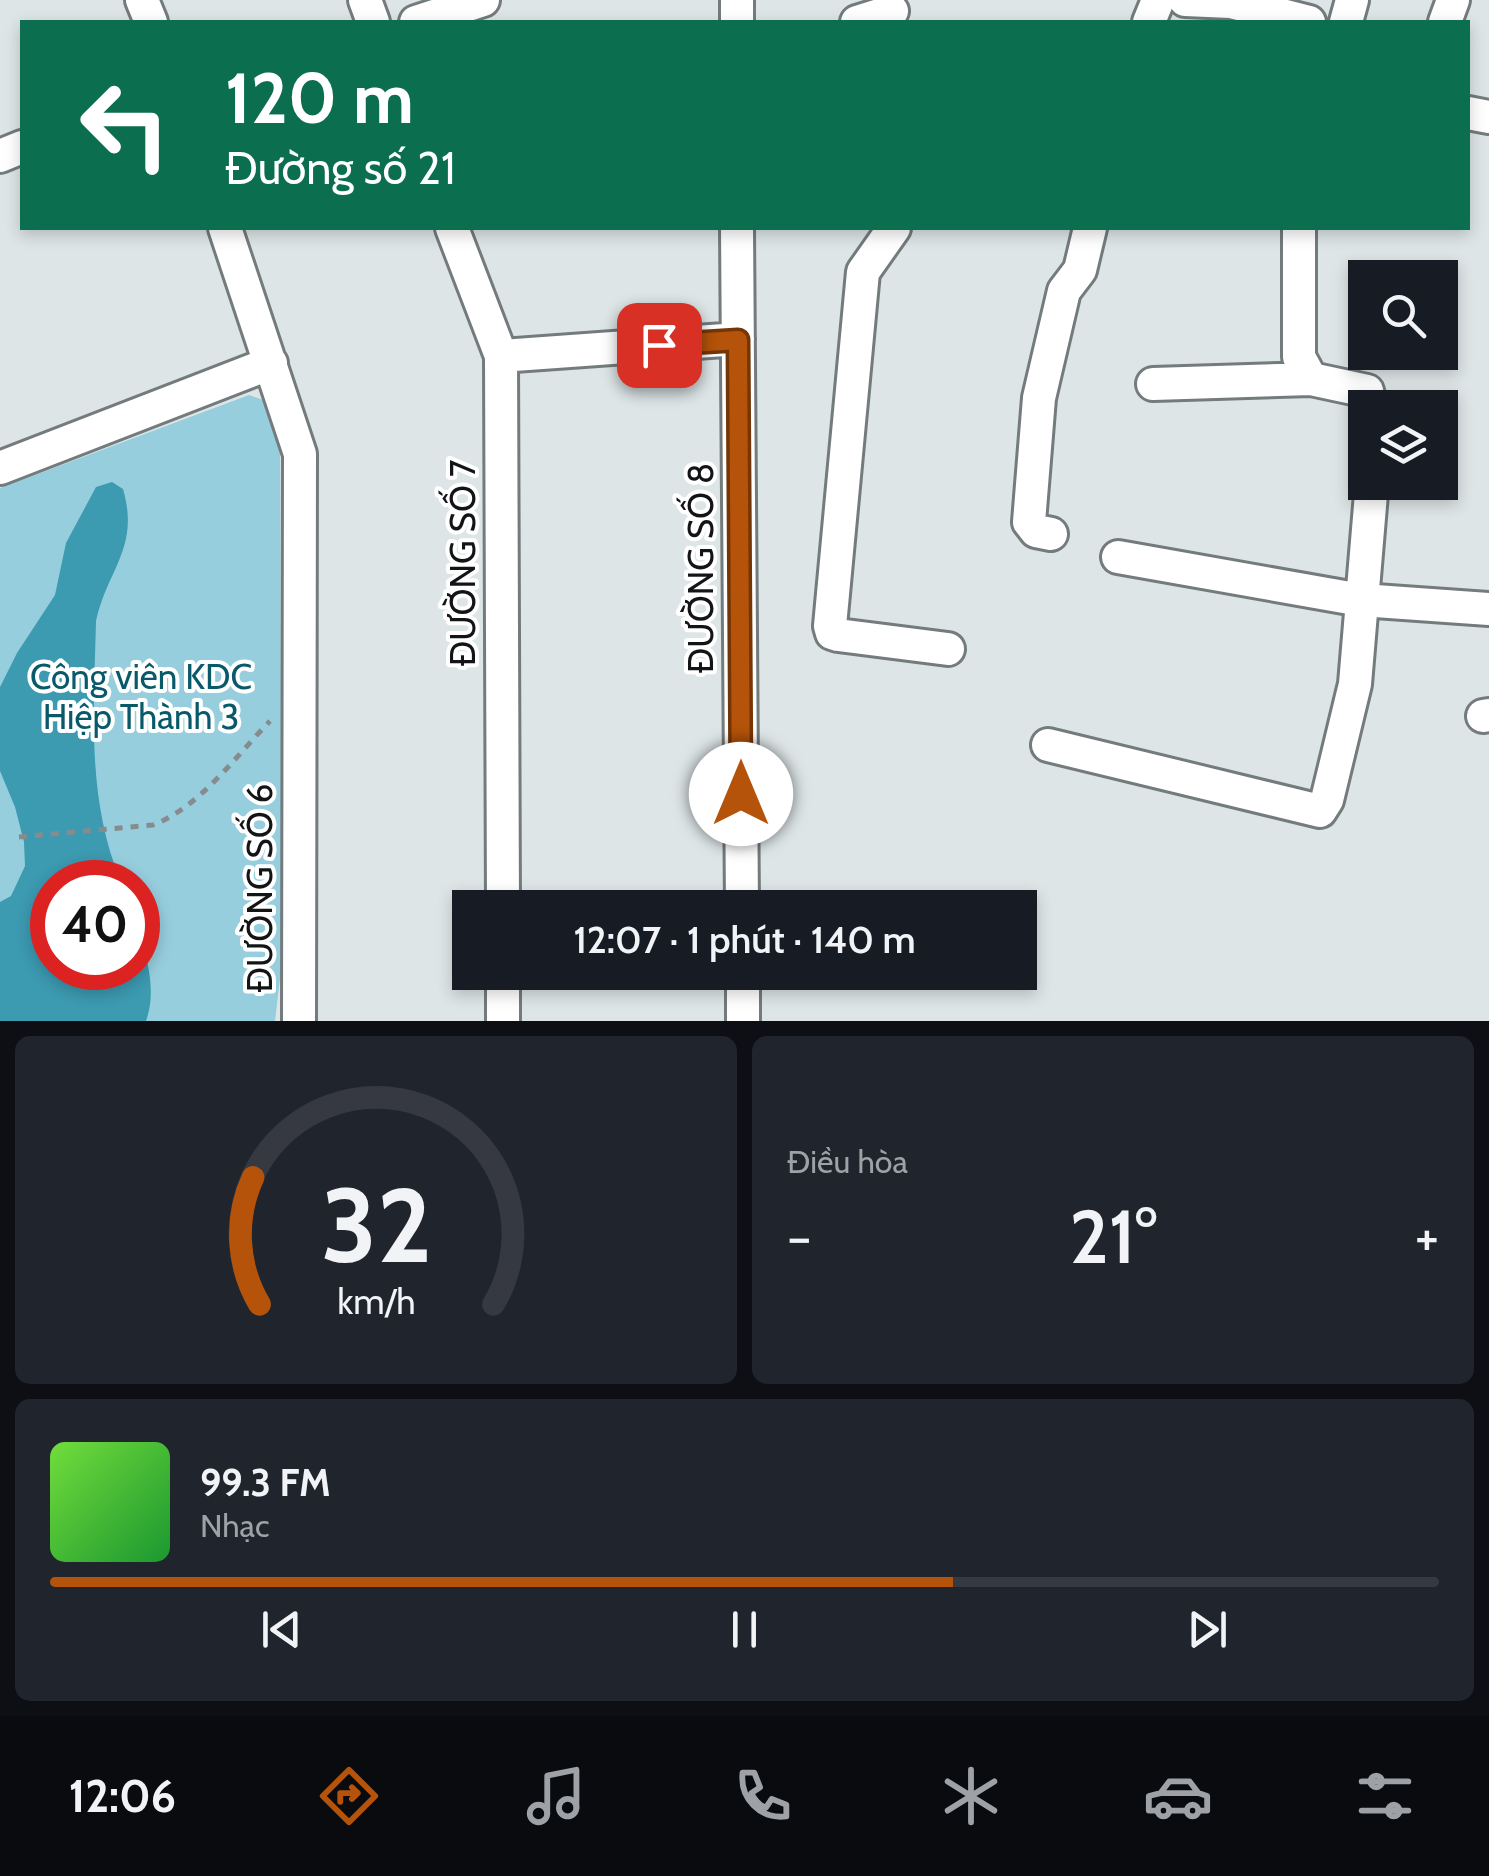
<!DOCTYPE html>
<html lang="vi">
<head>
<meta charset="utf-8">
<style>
  body { margin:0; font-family:Cabin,sans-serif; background:#20242c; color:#f1f3f6; height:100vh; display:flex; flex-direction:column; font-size:38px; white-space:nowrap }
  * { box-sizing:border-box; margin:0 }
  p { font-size:32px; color:#9ea1a6 }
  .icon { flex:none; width:55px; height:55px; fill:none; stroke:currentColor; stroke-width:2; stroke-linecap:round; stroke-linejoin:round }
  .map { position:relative; height:1021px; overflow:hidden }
  .sheet { display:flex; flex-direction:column; gap:15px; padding:15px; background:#0d0f14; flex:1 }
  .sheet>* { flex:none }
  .top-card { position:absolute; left:20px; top:20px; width:1450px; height:210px; border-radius:0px; box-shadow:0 5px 15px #0003; background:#0b6e4f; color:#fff; overflow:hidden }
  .buttons { position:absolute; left:1348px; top:260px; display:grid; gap:20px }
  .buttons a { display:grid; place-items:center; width:110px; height:110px; border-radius:0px; background:#171b24; box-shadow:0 5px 15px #0003; font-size:50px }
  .speed { position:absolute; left:30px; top:860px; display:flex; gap:20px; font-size:50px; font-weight:700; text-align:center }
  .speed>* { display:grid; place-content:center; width:130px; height:130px; border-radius:50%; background:#171b24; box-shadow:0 5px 15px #0003; line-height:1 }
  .speed .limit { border:15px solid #d22; background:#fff; color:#111 }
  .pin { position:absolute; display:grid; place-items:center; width:85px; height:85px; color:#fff; margin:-42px; border-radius:20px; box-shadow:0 5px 15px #0006 }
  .me { position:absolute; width:110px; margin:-55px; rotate:0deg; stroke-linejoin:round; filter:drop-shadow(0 0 8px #0008) }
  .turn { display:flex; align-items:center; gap:35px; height:210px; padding:0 40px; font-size:45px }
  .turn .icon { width:130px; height:130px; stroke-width:2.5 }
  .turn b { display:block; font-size:70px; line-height:85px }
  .big { font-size:75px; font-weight:600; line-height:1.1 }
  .sheet .widget { flex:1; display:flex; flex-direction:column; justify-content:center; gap:15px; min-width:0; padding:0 35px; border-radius:15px; background:#20242c }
  .sheet .dial { align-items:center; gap:0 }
  .dial svg { height:260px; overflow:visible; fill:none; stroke:#363941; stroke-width:7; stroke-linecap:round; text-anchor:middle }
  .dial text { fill:#f1f3f6; stroke:none }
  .song { display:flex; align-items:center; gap:30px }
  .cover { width:120px; height:120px; border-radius:15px; background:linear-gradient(135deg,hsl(100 70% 55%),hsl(130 70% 35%)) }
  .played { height:10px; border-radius:5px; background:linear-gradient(90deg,#b45309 65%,#363941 65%) }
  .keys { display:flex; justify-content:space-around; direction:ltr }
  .heat { display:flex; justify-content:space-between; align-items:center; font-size:55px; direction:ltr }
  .sheet .tiles { flex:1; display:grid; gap:15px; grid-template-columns:1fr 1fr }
  .widget:last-child { grid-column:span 2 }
  .trip { position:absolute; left:452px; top:890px; width:585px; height:100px; border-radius:0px; background:#171b24; box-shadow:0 5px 15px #0003; font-weight:600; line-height:100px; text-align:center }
  .dock { display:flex; height:160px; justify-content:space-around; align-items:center; background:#090b0e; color:#9ea1a6 }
  .dock .icon { width:70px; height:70px }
  .dock .selected { color:#b45309 }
  .dock b { font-size:45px; color:#f1f3f6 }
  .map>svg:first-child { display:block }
  .green { fill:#97cede; fill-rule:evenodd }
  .water { fill:#3c9ab1 }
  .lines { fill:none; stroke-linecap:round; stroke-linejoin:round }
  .minor-casing { stroke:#747b7d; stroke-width:38 }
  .path { stroke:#868c8d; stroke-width:5; stroke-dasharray:8 8; stroke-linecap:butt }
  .minor { stroke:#fff; stroke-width:32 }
  .route-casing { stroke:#753606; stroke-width:25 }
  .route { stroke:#b45309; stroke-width:18 }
  .labels { text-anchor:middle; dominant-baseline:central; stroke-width:8; stroke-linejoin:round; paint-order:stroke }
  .street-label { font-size:35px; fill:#121415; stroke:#fff }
  .park-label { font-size:35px; fill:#08596a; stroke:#fff }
</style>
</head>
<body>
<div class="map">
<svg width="1489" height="1021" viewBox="0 0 1489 1021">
  <rect width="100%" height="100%" fill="#dde5e7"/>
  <path class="green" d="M249,395L269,402L280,444L282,962L275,1021H0V488ZM52,882H138V968H52Z"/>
  <path class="water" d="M112,482L123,489C140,548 108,568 96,621C94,710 86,798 121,882H52V968H138V928C147,958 157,990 146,1021H0V902L11,896L25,866L24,842L15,807L0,771V687L17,653L55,595L66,543L96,487Z"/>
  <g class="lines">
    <defs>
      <path id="minor" d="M142,0L151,22
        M365,0L373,22
        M737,0V22
        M1185,0L1231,2L1309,22
        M416,22L483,0
        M857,22L892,11
        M1149,22L1158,0
        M1346,22L1352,0
        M1445,22L1453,0
        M1468,113L1489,117
        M0,156L22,147
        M225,228L300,454L299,1021
        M452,228L501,356L503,908
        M737,228L742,908
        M894,228L863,272L830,626L832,633L838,635L948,649
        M1299,228V357L1311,379L1367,391L1371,408
        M501,356L738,339
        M1153,384L1311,379
        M0,468L271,363
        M1051,534L1036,531L1029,522L1039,398L1064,291L1080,270L1090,228
        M1118,557L1361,600L1489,609
        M1483,716L1489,715
        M1048,745L1320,811L1327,800L1355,684L1372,482
        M503,972V1021
        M743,972V1021"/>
    </defs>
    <use href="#minor" class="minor-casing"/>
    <path class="path" d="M19,837L153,825C201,806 235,757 270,721"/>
    <use href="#minor" class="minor"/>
  </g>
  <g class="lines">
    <defs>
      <path id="route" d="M659,345L738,340L741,794"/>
    </defs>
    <use href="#route" class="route-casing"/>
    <use href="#route" class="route"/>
  </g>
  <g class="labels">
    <g class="street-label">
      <text transform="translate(462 563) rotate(-90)">ĐƯỜNG SỐ 7</text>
      <text transform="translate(700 568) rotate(-90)">ĐƯỜNG SỐ 8</text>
      <text transform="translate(259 888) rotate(-90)">ĐƯỜNG SỐ 6</text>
    </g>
    <g class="park-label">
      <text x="141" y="676">Công viên KDC<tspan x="141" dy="40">Hiệp Thành 3</tspan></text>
    </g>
  </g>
</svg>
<div class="buttons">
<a><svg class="icon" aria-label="search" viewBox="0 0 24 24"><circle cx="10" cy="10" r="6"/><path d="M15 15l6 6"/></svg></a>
<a><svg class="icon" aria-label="layers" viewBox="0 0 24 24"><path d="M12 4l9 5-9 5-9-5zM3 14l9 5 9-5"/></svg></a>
</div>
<div class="speed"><div class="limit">40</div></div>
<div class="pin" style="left:659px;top:345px;background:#d93025"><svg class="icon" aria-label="arrive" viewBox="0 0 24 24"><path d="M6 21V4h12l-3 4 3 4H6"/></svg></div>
<svg class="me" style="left:741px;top:794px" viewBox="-20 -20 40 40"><circle r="19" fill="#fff"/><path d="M0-13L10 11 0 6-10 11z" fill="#b45309"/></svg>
<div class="trip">12:07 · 1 phút · 140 m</div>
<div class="top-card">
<div class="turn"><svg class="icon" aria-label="left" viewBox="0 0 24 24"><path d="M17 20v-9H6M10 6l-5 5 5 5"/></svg><div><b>120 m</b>Đường số 21</div></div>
</div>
</div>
<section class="sheet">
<div class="tiles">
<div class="widget dial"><svg viewBox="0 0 100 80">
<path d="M14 69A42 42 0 1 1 86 69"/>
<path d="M14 69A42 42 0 0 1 12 30" stroke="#b45309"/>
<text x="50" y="56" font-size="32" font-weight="700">32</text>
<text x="50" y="72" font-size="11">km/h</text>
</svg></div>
<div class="widget"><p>Điều hòa</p>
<div class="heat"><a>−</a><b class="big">21°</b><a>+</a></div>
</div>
<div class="widget">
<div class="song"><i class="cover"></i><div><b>99.3 FM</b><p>Nhạc</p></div></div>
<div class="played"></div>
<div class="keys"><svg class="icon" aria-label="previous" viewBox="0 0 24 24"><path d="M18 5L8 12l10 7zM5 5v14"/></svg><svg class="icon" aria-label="pause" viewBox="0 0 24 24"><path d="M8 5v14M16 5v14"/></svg><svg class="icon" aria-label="next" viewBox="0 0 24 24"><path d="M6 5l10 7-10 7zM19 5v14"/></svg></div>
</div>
</div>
</section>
<nav class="dock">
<b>12:06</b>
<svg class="icon selected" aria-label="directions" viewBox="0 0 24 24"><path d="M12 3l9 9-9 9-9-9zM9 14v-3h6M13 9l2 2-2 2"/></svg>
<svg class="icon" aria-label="music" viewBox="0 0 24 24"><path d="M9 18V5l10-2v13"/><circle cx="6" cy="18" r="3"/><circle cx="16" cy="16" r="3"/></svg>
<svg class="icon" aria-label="phone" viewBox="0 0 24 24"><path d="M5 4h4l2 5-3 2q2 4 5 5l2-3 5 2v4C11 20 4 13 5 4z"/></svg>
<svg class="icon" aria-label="climate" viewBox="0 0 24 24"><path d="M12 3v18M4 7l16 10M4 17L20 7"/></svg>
<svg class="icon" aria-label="car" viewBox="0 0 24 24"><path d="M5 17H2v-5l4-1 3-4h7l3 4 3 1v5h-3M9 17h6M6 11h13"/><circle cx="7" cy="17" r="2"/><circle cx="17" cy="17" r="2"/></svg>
<svg class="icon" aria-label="filters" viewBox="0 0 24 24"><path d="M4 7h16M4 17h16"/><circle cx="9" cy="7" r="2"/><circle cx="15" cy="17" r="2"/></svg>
</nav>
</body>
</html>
